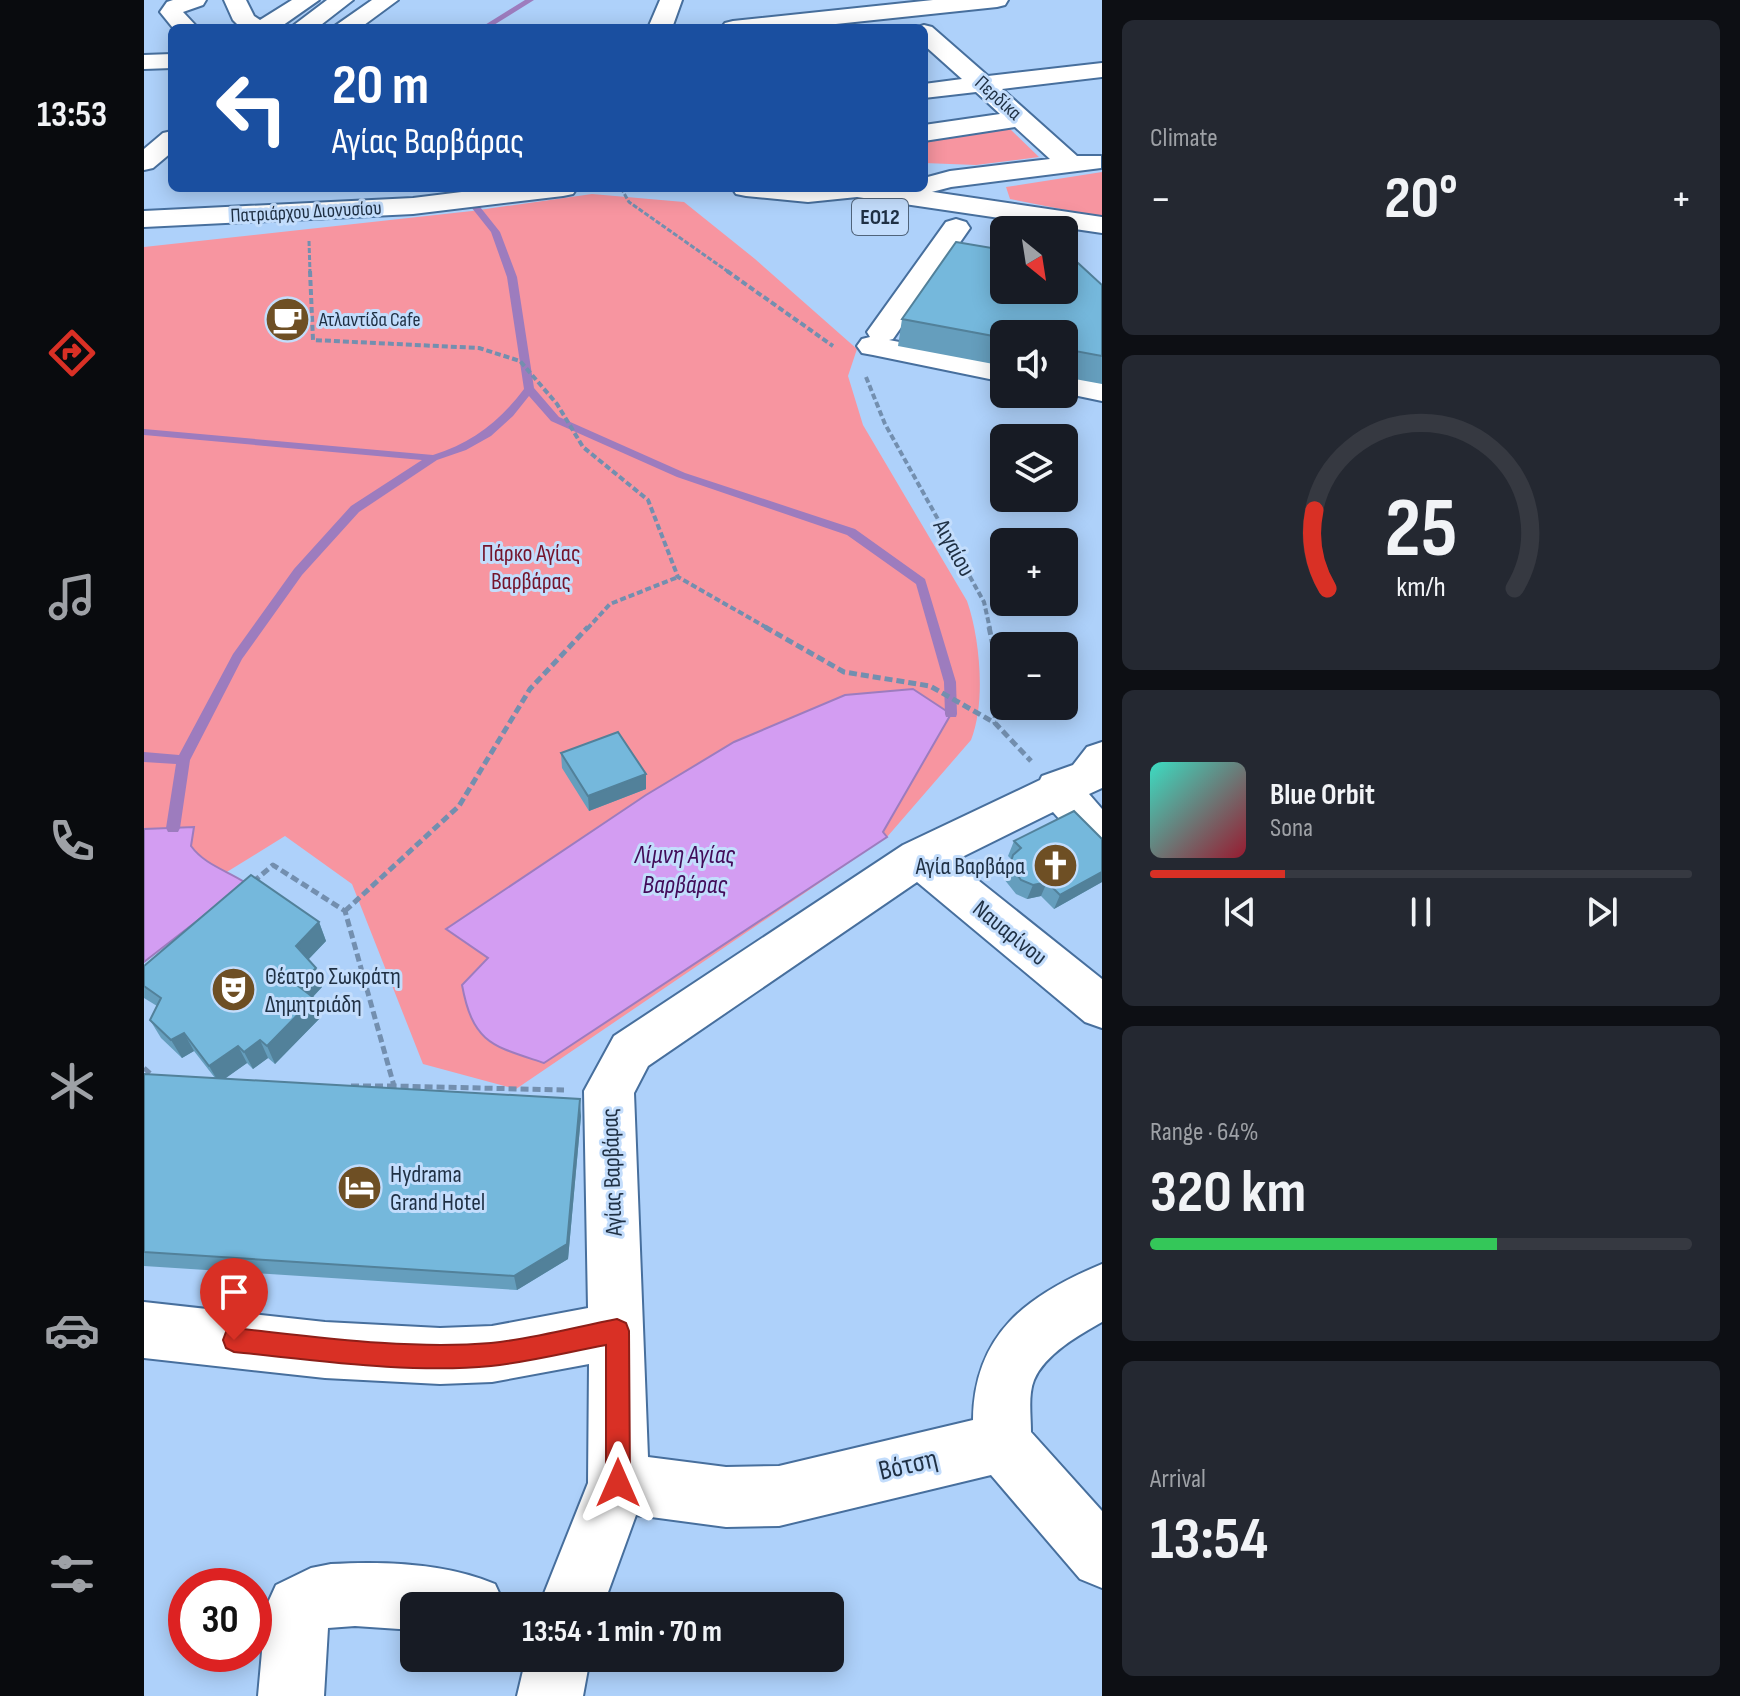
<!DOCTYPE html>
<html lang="en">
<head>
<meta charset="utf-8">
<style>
  body { margin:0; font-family:"Sofia Sans Condensed",sans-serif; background:#242831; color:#f1f3f6; height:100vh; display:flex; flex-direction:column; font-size:30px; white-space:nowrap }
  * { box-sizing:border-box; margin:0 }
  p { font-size:26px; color:#9ea1a6 }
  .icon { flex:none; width:44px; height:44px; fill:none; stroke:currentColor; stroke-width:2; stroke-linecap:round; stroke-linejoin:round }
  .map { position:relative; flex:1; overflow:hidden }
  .side { display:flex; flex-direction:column; gap:20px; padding:20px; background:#0d0f14; width:638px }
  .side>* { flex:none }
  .banner { position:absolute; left:24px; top:24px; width:760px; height:168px; border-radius:12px; box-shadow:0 4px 20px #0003; background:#1a4fa0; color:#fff; overflow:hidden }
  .needle { width:52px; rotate:150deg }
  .buttons { position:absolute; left:846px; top:216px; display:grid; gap:16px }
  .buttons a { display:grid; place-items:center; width:88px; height:88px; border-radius:12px; background:#171b24; box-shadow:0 4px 20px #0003; font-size:40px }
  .speed { position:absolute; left:24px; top:1568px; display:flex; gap:16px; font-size:40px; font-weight:700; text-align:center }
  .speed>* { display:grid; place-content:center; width:104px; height:104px; border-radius:50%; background:#171b24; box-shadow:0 4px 20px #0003; line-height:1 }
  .speed .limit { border:12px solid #d22; background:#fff; color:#111 }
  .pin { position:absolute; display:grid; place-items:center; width:68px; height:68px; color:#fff; margin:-82px -34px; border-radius:50% 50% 50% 0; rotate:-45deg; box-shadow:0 0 8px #0007 }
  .pin .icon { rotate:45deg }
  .me { position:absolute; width:88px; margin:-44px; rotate:0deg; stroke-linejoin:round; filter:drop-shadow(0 0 6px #0008) }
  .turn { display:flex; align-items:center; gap:28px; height:168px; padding:0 32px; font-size:36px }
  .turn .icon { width:104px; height:104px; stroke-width:2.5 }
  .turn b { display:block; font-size:56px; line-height:68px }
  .big { font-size:60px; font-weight:700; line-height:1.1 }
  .side .widget { flex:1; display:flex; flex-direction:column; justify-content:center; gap:12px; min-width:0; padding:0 28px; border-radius:12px; background:#242831 }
  .side .dial { align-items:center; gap:0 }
  .dial svg { height:208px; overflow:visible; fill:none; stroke:#363941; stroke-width:7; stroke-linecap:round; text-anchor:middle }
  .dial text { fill:#f1f3f6; stroke:none }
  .song { display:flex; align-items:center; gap:24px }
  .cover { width:96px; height:96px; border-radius:12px; background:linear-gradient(135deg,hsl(170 70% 55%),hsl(350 70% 35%)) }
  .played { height:8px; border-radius:4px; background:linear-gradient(90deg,#d93025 25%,#363941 25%) }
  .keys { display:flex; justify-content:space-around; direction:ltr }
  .heat { display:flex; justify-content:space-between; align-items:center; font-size:44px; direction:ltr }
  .charge { height:12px; border-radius:6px; background:linear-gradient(90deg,#34c759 64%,#363941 0) }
  .trip { position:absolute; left:256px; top:1592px; width:444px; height:80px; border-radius:12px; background:#171b24; box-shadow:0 4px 20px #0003; font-weight:700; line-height:80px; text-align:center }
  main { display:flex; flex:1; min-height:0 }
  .dock { display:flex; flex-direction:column; width:144px; justify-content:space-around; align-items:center; background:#090b0e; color:#9ea1a6 }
  .dock .icon { width:56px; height:56px }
  .dock .on { color:#d93025 }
  .dock b { font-size:36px; color:#f1f3f6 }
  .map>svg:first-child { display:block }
  .green { fill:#f795a0 }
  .water { fill:#d39df2; stroke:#9d7cbe; stroke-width:2 }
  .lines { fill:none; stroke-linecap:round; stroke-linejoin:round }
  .stream { fill:#9d7cbe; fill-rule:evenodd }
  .minor-casing { stroke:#476f9d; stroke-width:4 }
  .major-casing { stroke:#476f9d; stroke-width:4 }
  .path-far2 { stroke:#738faf; stroke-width:3; stroke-dasharray:5 2; stroke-linecap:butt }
  .path-far1 { stroke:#738faf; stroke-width:4; stroke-dasharray:6 3; stroke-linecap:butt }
  .path { stroke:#738faf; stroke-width:5; stroke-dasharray:8 4; stroke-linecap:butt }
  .minor { fill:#fff; fill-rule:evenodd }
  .major { fill:#fff; fill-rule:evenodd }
  .wall { fill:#659ebd }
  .shaded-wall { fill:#52819a }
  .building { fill:#75b8dc; stroke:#52819a; stroke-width:2 }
  .route { fill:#d93025; stroke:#8d1f18; stroke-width:2 }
  .labels { text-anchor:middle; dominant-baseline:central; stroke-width:6; stroke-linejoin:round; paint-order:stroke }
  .far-street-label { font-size:20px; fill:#1f3044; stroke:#c3ddfc }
  .far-poi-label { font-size:20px; fill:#1f3044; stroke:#c3ddfc; text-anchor:start }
  .shield { fill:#c3ddfc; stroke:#50647b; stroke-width:2 }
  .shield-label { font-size:22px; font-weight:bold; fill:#1f3044 }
  .street-label { font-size:24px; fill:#1f3044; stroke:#c3ddfc }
  .park-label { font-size:24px; fill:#74142c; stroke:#c3ddfc }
  .poi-label { font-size:24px; fill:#1f3044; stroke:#c3ddfc; text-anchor:start }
  .water-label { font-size:26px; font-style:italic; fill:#410b58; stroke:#c3ddfc }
  .near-street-label { font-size:28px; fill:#1f3044; stroke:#c3ddfc }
</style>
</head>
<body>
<main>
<nav class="dock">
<b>13:53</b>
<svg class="icon on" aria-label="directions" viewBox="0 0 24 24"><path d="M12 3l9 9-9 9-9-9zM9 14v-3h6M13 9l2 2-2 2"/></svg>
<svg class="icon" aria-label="music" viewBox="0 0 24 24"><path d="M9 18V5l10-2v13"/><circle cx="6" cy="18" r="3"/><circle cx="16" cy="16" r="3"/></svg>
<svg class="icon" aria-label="phone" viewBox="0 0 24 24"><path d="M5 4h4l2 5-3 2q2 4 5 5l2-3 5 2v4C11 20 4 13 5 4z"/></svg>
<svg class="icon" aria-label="climate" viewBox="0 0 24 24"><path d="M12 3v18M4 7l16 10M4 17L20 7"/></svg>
<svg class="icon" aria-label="car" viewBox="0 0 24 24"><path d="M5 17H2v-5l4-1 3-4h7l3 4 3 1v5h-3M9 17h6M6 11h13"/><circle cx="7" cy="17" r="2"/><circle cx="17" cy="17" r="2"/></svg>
<svg class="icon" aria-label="filters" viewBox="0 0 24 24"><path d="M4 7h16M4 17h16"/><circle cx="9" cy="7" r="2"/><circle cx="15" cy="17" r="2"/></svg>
</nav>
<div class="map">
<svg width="958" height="1696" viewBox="0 0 958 1696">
  <rect width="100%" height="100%" fill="#aed1fa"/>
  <path class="green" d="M864,127L895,157L832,165L780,163V139Z
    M958,172V217L866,199L862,187Z
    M448,194L540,202L611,259L713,349L704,376L719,425L823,601C836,638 842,703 827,740L743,837L372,1089L279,1064L208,884L141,836L73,878L0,936V247L328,211Z"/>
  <path class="water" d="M769,689L807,714L739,832L743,837L400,1063C349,1046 329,1044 318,985L344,958L302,929L502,795L590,742L701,695Z
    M50,827L47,846C61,865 82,870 102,883L0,962V829Z"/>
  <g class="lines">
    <path class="stream" d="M381,0H390L345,28H336Z
      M312,188H321L356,232L373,277L390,388L415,417L541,473L711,529L781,579L812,682L813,714L812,717H802L801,714L800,682L772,584L703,535L533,477L407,421L385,396L369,416L347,436L322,450L293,460L215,512L158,575L98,659L46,760L36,828L34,832H24L22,828L32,764L0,762V752L35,755L89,654L150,569L207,506L278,460L0,435V429L289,455C328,443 356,421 380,389L363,277L347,232Z"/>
    <defs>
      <path id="minor" d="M29,0H62L59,5L39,12L54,28H29L16,12L23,2Z
        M80,0H102L110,16L116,20L148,0H175L135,28H97L89,20Z
        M516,0H538L528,28H504Z
        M789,0H864L861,5L853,7L654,28H577L581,23L589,21Z
        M780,25L788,27L844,76L958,63V77L858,89L933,156H957V168L807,187L780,194L770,192L768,188H780V178L806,171L906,159L871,127L780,141V125L856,114L832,92L780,98V84L818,79L780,45V28H771Z
        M28,54V68L0,69V55Z
        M812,219L822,222L826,228L749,339L745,340L860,362V382L729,355L718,353L713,346L718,339L726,337L723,332L802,222Z
        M920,373L958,381V401L920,393Z
        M958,742V788L945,794L958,809V855L943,850L909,812L810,861L958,979V1028L941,1022L773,882L504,1066L490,1093L504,1457L582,1467L635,1466L829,1420C830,1333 884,1295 958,1264V1322C935,1335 901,1354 890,1380C884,1395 887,1415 887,1432L958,1511V1588L936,1579L847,1475L635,1526L582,1527L492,1515L459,1606H395L444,1483L445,1364L348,1382L296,1384L181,1378L0,1358V1302L181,1322L296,1328L348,1326L444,1308L440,1091L470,1036L759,845L896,780L898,776L929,765L943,747Z
        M187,1564C240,1561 302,1563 351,1584L361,1606H270V1630L211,1626L184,1628L180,1696H114L122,1607L132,1585L167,1568Z
        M382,1658H446L439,1696H373Z"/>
      <path id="major" d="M183,0H209L173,28H146Z
        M228,0H254L216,28H188Z
        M28,131V152L9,168L0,170V149L19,133Z
        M350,188H433L429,194L419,196L269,214L0,227V211L269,198Z
        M588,188H762L958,217V233L713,197L664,202L602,196L592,194Z"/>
    </defs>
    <use href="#minor" class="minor-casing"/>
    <use href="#major" class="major-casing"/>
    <path class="path-far2" d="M477,188L485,202L586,273
      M165,241L166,273"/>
    <path class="path-far1" d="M166,271L169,340L335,348L376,361L413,404L439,447L504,500L534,577L625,629
      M583,271L689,346
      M722,377L741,424L840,602L846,629
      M443,629L466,604L534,577"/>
    <path class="path" d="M621,627L700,672L786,686L851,723
      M845,627L853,664L851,723L887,761
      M109,882L129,865L201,911L250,1086L420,1090
      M201,911L315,806L386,689L444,627
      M0,1068L10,1077
      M207,1086H250"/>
    <use href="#minor" class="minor"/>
    <use href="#major" class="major"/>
  </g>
  <path class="wall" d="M958,285V384L920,377V334H860V366L754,346L758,319Z
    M417,753L502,789L445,811L418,768Z
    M958,839V882L910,909L897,896L883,899L872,894L860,879L867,859L864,856L870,841Z
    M175,922L182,941L164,960L178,987L169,997L177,1017L131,1064L124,1058L109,1069L103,1063L81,1078L437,1116L424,1259L373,1290L0,1266V1074L71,1078L50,1051L38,1058L17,1038L6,1020L13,1006L0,998V966Z"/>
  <path class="shaded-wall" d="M502,774V789L445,811L444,796Z
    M958,872V882L910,909L916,895Z
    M903,882L897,896L883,899L889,885Z
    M175,922L182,941L159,965L152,946Z
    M172,968L178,987L161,1005L154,986Z
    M170,998L177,1017L131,1064L123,1046Z
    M40,1033L50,1051L38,1058L27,1040Z
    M116,1040L124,1058L109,1069L100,1052Z
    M94,1046L103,1063L75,1083L65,1066Z
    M436,1099L437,1116L424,1259L373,1290L370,1276Z"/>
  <path class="building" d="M812,242L860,250V290H920V261L934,263L958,285V356L920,349V334H860V338L758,319Z
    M474,732L502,774L444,796L417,753Z
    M930,811L958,839V872L916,895L903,882L889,885L877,880L866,865L869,855L877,848L870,841Z
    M107,875L175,922L152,946L172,968L154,986L170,998L123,1046L116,1040L100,1052L94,1046L65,1066L40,1033L27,1040L6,1020L17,998L0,986V966Z
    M0,1074L436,1099L423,1244L370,1276L0,1252Z"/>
  <path class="route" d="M473,1319L482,1323L485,1331L486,1483L483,1492L474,1496L465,1492L462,1483V1345C424,1352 385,1362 347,1366C267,1374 171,1360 90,1352L82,1348L79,1340L82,1332L90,1328C173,1337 264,1350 347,1343C389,1339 432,1327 473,1319Z"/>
  <defs>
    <symbol id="cafe-disc" viewBox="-11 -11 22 22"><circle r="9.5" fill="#6e4f24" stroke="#c3ddfc"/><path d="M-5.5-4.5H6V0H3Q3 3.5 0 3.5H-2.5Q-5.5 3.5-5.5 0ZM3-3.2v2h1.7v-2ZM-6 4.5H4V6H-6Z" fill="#fff"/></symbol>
    <symbol id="church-disc" viewBox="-11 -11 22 22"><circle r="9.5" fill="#6e4f24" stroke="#c3ddfc"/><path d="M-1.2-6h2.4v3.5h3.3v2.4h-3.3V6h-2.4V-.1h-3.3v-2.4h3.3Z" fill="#fff"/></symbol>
    <symbol id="theatre-disc" viewBox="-11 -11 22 22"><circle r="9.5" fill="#6e4f24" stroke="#c3ddfc"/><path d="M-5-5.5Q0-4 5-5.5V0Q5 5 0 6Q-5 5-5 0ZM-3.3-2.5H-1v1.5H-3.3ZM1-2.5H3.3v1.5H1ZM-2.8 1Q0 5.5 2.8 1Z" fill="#fff"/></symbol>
    <symbol id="hotel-disc" viewBox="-11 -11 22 22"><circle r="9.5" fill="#6e4f24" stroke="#c3ddfc"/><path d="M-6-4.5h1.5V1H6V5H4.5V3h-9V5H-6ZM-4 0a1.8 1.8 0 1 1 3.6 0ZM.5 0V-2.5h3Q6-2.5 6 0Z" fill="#fff"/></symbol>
  </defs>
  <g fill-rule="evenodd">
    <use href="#cafe-disc" x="118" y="294" width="51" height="51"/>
    <use href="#church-disc" x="886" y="840" width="51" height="51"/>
    <use href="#theatre-disc" x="64" y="964" width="51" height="51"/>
    <use href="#hotel-disc" x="190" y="1162" width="51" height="51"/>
  </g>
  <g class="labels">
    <g class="far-street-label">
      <text transform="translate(854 98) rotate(42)">Περδίκα</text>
      <text transform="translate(162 212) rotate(-3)">Πατριάρχου Διονυσίου</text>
    </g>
    <g class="far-poi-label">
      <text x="175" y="320">Ατλαντίδα Cafe</text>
    </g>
    <rect class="shield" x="708" y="199" width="56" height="36" rx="6"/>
    <g class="shield-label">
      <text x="736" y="217">ΕΟ12</text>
    </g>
    <g class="street-label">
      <text transform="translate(810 548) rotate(61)">Αιγαίου</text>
      <text transform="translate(866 933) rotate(39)">Ναυαρίνου</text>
      <text transform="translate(468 1172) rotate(-92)">Αγίας Βαρβάρας</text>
    </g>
    <g class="park-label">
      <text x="387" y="553">Πάρκο Αγίας<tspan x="387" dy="28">Βαρβάρας</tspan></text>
    </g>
    <g class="poi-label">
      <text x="881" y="866" text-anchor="end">Αγία Βαρβάρα</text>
      <text x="121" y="976">Θέατρο Σωκράτη<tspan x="121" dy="28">Δημητριάδη</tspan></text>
      <text x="246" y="1174">Hydrama<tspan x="246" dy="28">Grand Hotel</tspan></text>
    </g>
    <g class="water-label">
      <text x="541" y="855">Λίμνη Αγίας<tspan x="541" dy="30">Βαρβάρας</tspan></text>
    </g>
    <g class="near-street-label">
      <text transform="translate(764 1465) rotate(-13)">Βότση</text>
    </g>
  </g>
</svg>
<div class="buttons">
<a><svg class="needle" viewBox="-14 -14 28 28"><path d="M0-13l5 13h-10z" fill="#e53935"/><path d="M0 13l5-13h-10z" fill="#9ea1a6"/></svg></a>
<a><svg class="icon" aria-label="sound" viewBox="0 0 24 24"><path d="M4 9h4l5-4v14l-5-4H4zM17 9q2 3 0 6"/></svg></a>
<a><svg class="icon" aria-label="layers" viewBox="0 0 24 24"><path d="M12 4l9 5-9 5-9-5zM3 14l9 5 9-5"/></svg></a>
<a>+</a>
<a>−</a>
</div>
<div class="speed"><div class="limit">30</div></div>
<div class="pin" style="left:90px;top:1340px;background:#d93025"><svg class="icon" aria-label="arrive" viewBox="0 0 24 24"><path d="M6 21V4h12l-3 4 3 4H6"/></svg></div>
<svg class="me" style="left:474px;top:1483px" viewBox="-20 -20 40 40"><path d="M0-17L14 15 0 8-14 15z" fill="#d93025" stroke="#fff" stroke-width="4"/></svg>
<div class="trip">13:54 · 1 min · 70 m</div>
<div class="banner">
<div class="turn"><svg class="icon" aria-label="left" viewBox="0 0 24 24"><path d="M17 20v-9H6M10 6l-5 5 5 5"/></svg><div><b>20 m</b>Αγίας Βαρβάρας</div></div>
</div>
</div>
<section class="side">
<div class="widget"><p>Climate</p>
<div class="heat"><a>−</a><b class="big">20°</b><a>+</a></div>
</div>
<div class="widget dial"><svg viewBox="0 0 100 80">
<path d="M14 69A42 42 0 1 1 86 69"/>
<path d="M14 69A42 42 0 0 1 9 39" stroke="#d93025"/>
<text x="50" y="56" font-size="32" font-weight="700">25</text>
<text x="50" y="72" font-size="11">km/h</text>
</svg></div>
<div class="widget">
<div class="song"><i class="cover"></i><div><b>Blue Orbit</b><p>Sona</p></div></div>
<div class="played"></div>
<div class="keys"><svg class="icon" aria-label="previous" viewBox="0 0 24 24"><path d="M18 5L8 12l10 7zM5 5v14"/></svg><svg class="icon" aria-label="pause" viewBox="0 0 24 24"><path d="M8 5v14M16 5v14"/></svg><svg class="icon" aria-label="next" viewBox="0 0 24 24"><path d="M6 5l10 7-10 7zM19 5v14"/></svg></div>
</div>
<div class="widget"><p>Range · 64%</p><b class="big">320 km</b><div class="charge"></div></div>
<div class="widget"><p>Arrival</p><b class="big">13:54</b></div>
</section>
</main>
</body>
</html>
